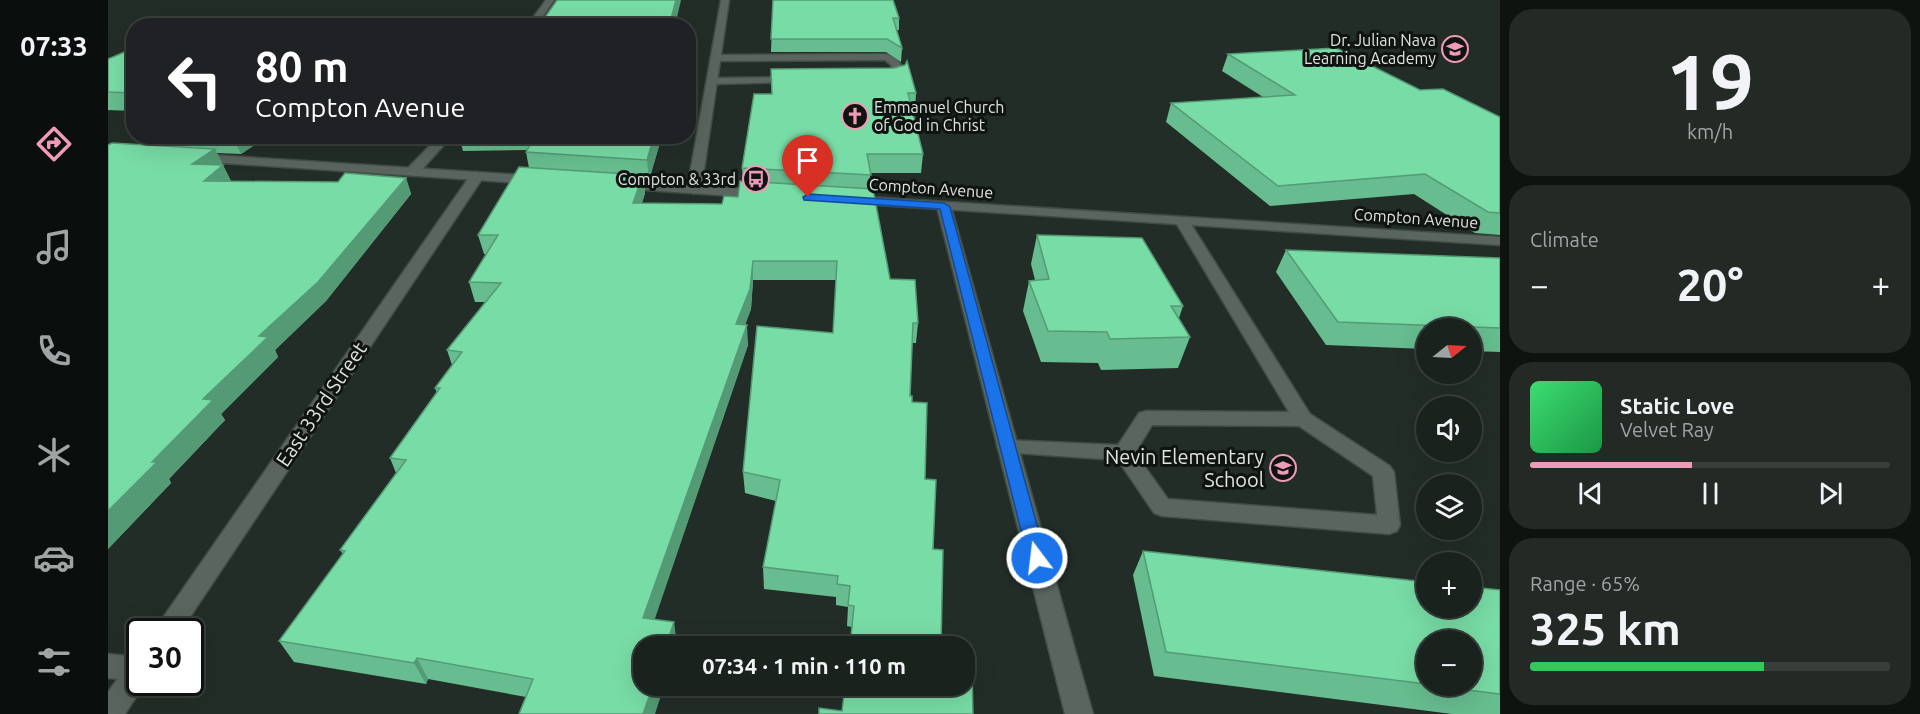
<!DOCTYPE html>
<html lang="en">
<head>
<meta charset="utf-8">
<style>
  body { margin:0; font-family:Ubuntu,sans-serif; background:#232a26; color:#f1f3f6; height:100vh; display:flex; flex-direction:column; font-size:22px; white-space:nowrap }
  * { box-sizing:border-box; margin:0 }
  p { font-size:20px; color:#9fa4a4 }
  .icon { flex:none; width:33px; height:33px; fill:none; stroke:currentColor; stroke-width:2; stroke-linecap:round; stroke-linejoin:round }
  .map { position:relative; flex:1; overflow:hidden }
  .drawer { display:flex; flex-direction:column; gap:9px; padding:9px; background:#0e1310; width:420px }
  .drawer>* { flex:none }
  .guide { position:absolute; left:18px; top:18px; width:570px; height:126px; border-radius:24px; box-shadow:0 6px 24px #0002,0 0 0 2px #383f3b; background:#202124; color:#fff; overflow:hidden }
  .needle { width:39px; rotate:72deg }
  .buttons { position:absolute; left:1308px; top:318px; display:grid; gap:12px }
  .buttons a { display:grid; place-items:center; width:66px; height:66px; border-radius:50%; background:#1a221d; box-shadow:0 6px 24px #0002,0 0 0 2px #383f3b; font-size:30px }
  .speed { position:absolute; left:18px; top:618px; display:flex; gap:12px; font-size:30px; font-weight:700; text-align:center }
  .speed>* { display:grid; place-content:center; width:78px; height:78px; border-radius:50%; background:#1a221d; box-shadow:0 6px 24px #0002,0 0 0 2px #383f3b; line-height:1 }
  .speed .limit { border:3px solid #111; border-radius:9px; background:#fff; color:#111 }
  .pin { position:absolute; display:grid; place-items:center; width:51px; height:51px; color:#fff; margin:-62px -26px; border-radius:50% 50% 50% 0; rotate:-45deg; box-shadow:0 0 6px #0007 }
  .pin .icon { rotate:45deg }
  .me { position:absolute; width:66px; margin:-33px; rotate:345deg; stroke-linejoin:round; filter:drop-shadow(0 0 4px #0008) }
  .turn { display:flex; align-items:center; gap:21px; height:126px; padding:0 30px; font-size:27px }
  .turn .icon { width:78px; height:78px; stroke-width:2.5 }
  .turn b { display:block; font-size:42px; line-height:51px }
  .big { font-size:45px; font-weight:700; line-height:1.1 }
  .drawer .widget { flex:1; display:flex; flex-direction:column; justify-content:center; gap:9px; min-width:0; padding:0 21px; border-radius:24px; background:#232a26 }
  .drawer .dial { align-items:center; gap:0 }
  .dial b { font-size:78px; line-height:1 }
  .song { display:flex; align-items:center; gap:18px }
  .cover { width:72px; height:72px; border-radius:9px; background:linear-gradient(135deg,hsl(140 70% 55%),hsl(140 70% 35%)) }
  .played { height:6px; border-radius:3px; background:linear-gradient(90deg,#ef9ab8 45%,#383f3b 45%) }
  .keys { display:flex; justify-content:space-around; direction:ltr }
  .heat { display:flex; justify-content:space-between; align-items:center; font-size:33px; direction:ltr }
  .charge { height:9px; border-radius:4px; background:linear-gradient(90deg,#34c759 65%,#383f3b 0) }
  .trip { position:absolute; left:525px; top:636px; width:342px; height:60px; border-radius:24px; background:#1a221d; box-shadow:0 6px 24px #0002,0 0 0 2px #383f3b; font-weight:700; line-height:60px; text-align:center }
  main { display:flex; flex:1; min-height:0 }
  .dock { display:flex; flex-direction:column; width:108px; justify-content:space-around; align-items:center; background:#0a0e0c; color:#9fa4a4 }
  .dock .icon { width:42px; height:42px }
  .dock .on { color:#ef9ab8 }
  .dock b { font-size:27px; color:#f1f3f6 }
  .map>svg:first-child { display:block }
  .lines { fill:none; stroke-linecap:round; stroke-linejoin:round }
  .lane-casing { stroke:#424c46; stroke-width:3 }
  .street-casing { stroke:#424c46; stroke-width:3 }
  .secondary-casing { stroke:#424c46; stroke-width:3 }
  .lane { fill:#59655e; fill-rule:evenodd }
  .street { fill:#59655e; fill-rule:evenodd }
  .secondary { fill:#59655e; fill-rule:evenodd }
  .wall { fill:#67bd8f; fill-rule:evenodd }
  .shaded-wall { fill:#549a74 }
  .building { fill:#78dca6; stroke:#549a74; stroke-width:1.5 }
  .route { fill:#1a73e8; stroke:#114b97; stroke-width:1.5 }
  .labels { text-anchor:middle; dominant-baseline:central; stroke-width:6; stroke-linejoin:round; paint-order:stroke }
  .far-poi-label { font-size:16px; fill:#dde4e0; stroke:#0f1411; text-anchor:end }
  .far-street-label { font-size:16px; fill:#dde4e0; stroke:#0f1411 }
  .street-label { font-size:20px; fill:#dde4e0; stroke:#0f1411 }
  .poi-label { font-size:20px; fill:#dde4e0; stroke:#0f1411; text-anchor:end }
</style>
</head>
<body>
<main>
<nav class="dock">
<b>07:33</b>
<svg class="icon on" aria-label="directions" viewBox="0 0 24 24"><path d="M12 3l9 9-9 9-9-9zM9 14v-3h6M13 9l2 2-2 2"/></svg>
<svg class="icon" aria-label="music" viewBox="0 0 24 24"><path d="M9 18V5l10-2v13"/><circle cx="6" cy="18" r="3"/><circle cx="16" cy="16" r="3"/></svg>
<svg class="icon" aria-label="phone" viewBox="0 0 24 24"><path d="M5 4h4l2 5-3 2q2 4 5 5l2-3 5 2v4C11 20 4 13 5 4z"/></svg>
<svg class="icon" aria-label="climate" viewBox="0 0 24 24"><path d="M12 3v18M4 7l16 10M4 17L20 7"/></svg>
<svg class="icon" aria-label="car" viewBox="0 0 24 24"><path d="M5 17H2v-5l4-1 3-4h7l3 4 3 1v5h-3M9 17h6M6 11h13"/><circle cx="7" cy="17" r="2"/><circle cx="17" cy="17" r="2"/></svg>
<svg class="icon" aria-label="filters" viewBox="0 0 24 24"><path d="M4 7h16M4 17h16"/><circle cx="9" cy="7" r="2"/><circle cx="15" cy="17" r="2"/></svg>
</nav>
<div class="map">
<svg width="1392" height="714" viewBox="0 0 1392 714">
  <rect width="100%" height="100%" fill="#232d27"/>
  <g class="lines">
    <defs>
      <path id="lane" d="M438,0H446L428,26H419Z
        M778,54C789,57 798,67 795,79L774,81V77L786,75L783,65L777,60L609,61L604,58L609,55Z
        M687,77L691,78V82L605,84L600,81L605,78Z
        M331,136H344L309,175H299L298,172L299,169Z
        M1074,217L1081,221L1202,414L1282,466L1286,472L1292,525L1289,531L1281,534L1054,516L1046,513L1010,460L892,452L889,447L892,442L899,440L1010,445L1031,413L1038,411L1181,412L1067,221ZM1044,425L1191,426L1265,476L1269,515L1060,499L1027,453Z
        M0,654L32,657V681L0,678Z"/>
      <path id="street" d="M613,0H621L593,190L586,194L579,190Z
        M369,172L376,176L72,632H45L364,173Z
        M836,203L843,207L985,714H957L829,207Z
        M32,657V682H38L17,714H0V692L23,660Z"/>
      <path id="secondary" d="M89,154L429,176L436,180L429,184L85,161L83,158L85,155Z
        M514,181L654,190L661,194L654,198L509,188L507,185Z
        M744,196L1392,237V245L739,203L737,200Z"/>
    </defs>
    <use href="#lane" class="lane-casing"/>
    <use href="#street" class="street-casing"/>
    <use href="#secondary" class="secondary-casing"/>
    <use href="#lane" class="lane"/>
    <use href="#street" class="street"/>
    <use href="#secondary" class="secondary"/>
  </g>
  <path class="wall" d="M665,0L791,18V30H789L794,48L793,62L778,52H663Z
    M26,48V111L0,110V59Z
    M1120,54L1312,90L1392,117V235L1367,233L1306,194L1162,206L1058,122L1063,103L1155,97L1114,71Z
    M808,93L807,110H804L815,154L813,173H762V189L782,279L810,323L808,343H804L744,627L739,626L740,607L728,605V597L656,589L655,567L668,501L637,493L635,472L725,333L728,280H645L643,309L637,325L640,345L546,620L569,644L568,646H536L418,697L320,679L318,684L186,662L171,641L235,554L232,550L288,473L282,458L329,393L327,388L344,365L339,350L377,302H367L361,282L379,254H376L370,235L421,168L418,152L419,150L355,151L351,136H554L541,180H536L537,193L534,203L614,204L630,197L635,181L634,168L646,94Z
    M27,136H160L133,154L109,153L123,181L230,182L298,178L303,194L218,301L167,350L170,357L113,414L117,420L61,479L63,483L0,549V145H32Z
    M929,235L1075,306L1071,318L1082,337L1070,368L993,370L990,363L933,362L915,311L921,281L927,280L923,264Z
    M1178,250L1392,258V352L1364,351V328H1318V349L1218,345L1168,272Z
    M1035,551L1392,590V714H1344L1046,676L1025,575ZM1318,640L1364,686H1318Z"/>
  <path class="shaded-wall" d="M568,0H573L568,22V26H564L563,19Z
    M124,136H160L133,154Z
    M546,136H554L541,180L539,160Z
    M107,149L123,182L104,198L84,164Z
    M535,175L537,193L528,222L525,203Z
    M298,178L303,194L218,301L167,350L170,357L113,414L117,420L61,479L63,483L0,549V511L44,462L95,399L151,336Z
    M645,261V280L643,309L629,344L628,324Z
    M639,325L640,345L540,639L535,618Z
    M566,622L569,644L568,646H558Z
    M309,658L320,679L318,684L306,663Z
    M545,686H556L547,714H535Z"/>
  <path class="building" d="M449,0H568L563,19H567L565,26H424L426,23H433Z
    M665,0H785L791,18H785L794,48L779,39H663Z
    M26,48V93L0,92V59Z
    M1228,48L1312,90L1335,89L1392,117V213L1380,212L1317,174L1170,186L1063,103L1187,95L1120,54Z
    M799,61L808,93H800L815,154H759L763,175L634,168L646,94H664L663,69L786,68L797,65Z
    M427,136H546L539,160L418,152Z
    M4,143L107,149L84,164L115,165L96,181L230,182L237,173L298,178L210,282L151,336L160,337L95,399L105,400L44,462H49L0,511V145Z
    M411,167L535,175L525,203L614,204L616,196L630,197L632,181L765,189L782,279L807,280L810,323H805L802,396H804V402L819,403L817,479L828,480L825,549L835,550L833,646H742L746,606L740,605L742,586L729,584L730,576L655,567L672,480L635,472L649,326L725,333L729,261H645L642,289L628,324L639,325L535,618L566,622L558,646H536V686H545L535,714H411L425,679L309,658L306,663L171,641L237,551L232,550L298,460L282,458L332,388H327L354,352L339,350L393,283L361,282L390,235H370Z
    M929,235L1034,238L1075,306H1063L1082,337L1002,339L999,332L940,331L921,281L941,279Z
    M1178,250L1392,258V328L1230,322Z
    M1035,551L1318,582V608H1364V587L1392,590V694L1327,686H1364V640H1318V684L1058,652Z
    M856,671L864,672L865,714H711V708L734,711L737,686H856Z"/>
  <path class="route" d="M700,194L836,203L842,207L938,558L935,563L929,565L922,563L920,558L832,209L696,200L695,197Z"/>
  <defs>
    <symbol id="school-ring" viewBox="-11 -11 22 22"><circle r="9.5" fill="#0f1411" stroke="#ef9ab8" stroke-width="1.5"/><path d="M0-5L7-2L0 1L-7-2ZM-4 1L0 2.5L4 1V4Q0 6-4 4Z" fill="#ef9ab8"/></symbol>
    <symbol id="church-ring" viewBox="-11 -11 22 22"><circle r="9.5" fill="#0f1411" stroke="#ef9ab8" stroke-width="1.5"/><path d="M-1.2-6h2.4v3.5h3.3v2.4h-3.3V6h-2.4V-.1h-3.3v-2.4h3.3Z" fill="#ef9ab8"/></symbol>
    <symbol id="bus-ring" viewBox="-11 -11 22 22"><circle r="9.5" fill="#0f1411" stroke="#ef9ab8" stroke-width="1.5"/><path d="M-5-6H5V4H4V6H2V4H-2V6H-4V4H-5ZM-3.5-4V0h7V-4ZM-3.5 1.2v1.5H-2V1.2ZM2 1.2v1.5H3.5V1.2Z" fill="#ef9ab8"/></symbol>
  </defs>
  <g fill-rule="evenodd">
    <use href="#school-ring" x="1332" y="34" width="30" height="30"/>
    <use href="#church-ring" x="732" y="101" width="30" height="30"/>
    <use href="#bus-ring" x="633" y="164" width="30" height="30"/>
    <use href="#school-ring" x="1160" y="453" width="30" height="30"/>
  </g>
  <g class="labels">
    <g class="far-poi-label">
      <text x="1328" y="40">Dr. Julian Nava<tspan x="1328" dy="18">Learning Academy</tspan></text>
      <text x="766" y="107" text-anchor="start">Emmanuel Church<tspan x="766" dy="18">of God in Christ</tspan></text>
      <text x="628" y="179">Compton &amp; 33rd</text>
    </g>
    <g class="far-street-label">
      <text transform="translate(823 188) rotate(4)">Compton Avenue</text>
      <text transform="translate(1308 218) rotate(4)">Compton Avenue</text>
    </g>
    <g class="street-label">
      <text transform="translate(213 404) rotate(-56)">East 33rd Street</text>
    </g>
    <g class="poi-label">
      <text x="1156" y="456">Nevin Elementary<tspan x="1156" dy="23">School</tspan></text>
    </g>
  </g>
</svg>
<div class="buttons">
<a><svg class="needle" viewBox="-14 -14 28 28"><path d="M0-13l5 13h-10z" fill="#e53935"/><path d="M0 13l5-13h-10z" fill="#9fa4a4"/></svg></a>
<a><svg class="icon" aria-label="sound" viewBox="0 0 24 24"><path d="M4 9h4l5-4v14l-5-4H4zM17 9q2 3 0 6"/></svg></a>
<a><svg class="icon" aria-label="layers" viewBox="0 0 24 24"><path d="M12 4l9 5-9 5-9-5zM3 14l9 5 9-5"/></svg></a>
<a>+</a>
<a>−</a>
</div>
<div class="speed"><div class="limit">30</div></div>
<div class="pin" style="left:700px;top:197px;background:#d93025"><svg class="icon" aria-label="arrive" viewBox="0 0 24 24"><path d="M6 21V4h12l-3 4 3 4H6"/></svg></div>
<svg class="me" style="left:929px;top:558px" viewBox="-20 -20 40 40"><circle r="17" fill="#1a73e8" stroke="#fff" stroke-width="3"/><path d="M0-11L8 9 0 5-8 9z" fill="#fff"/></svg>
<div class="trip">07:34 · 1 min · 110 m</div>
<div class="guide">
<div class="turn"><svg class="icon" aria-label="left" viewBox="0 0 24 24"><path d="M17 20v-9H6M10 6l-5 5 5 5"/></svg><div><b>80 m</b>Compton Avenue</div></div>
</div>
</div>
<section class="drawer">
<div class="widget dial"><b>19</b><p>km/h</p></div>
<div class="widget"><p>Climate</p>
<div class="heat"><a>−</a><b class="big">20°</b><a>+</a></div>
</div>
<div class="widget">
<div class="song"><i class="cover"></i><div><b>Static Love</b><p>Velvet Ray</p></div></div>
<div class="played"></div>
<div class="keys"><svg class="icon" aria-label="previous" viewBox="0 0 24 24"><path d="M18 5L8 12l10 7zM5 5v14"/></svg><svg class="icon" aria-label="pause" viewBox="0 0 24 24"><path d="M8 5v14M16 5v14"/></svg><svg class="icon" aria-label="next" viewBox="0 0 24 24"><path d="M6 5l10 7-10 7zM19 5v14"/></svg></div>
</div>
<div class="widget"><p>Range · 65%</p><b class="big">325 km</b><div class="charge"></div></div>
</section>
</main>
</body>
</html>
